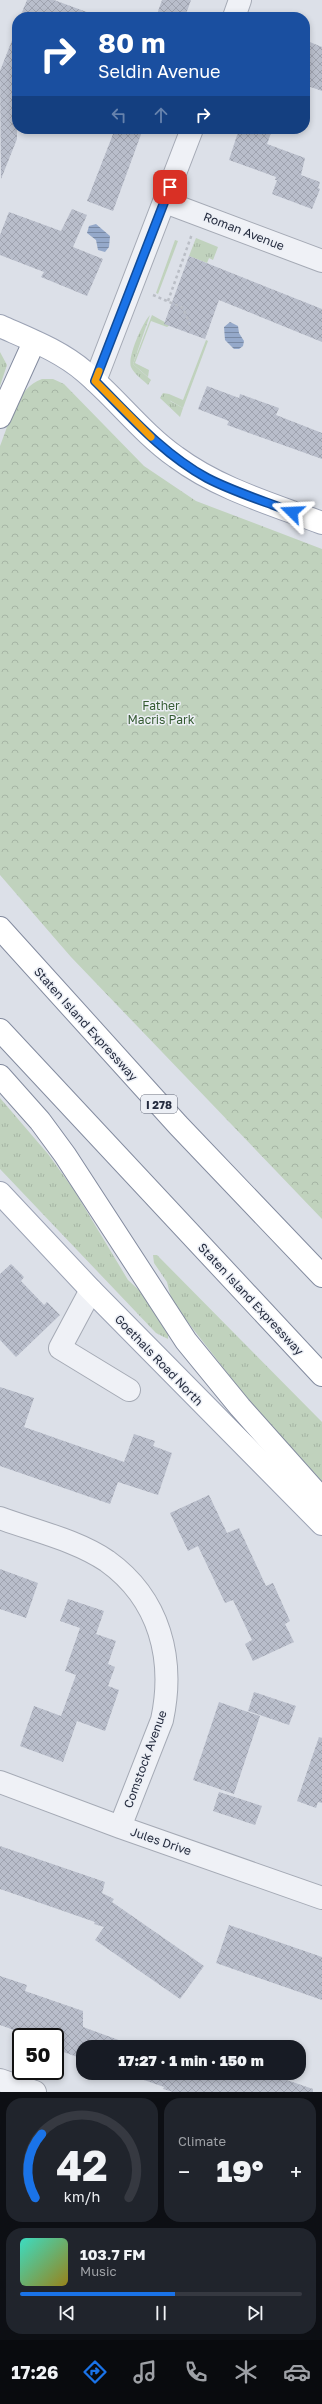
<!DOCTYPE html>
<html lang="en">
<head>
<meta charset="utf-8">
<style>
  body { margin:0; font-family:"Golos Text",sans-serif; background:#20242c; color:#f1f3f6; height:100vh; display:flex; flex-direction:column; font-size:15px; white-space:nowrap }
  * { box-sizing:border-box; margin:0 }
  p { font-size:13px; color:#9ea1a6 }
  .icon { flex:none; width:22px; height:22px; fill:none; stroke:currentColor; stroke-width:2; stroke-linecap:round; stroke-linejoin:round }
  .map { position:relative; height:2092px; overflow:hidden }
  .details { display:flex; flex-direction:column; gap:6px; padding:6px; background:#0d0f14; flex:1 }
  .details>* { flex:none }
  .hud { position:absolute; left:12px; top:12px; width:298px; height:122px; border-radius:16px; box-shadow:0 2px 6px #0003; background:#1a4fa0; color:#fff; overflow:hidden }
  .speed { position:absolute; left:12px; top:2028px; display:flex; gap:8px; font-size:20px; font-weight:700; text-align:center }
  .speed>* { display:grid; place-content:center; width:52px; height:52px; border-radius:50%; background:#171b24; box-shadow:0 2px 6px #0003; line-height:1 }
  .speed .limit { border:2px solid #111; border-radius:6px; background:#fff; color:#111 }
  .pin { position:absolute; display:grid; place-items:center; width:34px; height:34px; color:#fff; margin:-17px; border-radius:8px; box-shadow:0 2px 6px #0006 }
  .me { position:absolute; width:44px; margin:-22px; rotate:291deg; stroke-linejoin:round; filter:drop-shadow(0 0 3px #0008) }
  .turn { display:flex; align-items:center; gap:14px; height:84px; padding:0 20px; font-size:18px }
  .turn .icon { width:52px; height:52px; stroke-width:2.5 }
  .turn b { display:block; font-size:28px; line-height:34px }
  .lanes { display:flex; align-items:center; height:38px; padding:0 20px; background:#0003; justify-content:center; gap:20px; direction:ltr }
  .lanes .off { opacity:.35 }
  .big { font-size:30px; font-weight:800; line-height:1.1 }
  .details .widget { flex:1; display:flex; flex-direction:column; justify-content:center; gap:6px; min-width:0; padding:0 14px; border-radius:16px; background:#20242c }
  .details .dial { align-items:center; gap:0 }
  .dial svg { height:104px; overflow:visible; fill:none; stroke:#363941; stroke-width:7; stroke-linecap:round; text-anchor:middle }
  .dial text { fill:#f1f3f6; stroke:none }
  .song { display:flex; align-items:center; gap:12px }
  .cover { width:48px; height:48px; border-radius:6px; background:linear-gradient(135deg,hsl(170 70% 55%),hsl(50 70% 35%)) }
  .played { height:4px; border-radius:2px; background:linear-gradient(90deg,#1a73e8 55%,#363941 55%) }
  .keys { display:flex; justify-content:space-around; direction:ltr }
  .heat { display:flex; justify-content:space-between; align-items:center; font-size:22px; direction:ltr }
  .details .tiles { flex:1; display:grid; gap:6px; grid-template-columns:1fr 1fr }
  .widget:last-child { grid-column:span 2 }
  .trip { position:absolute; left:76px; top:2040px; width:230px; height:40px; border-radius:16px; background:#171b24; box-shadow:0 2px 6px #0003; font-weight:800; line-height:40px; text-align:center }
  .dock { display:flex; height:64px; justify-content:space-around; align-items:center; background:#090b0e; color:#9ea1a6 }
  .dock .icon { width:28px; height:28px }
  .dock .active { color:#1a73e8 }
  .dock b { font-size:18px; color:#f1f3f6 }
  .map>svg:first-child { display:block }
  .grass { fill:url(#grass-tufts) }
  .park { fill:url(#park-crowns) }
  .garden { fill:#c0d2bd }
  .water { fill:url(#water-rules) }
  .building { fill:url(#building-cross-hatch) }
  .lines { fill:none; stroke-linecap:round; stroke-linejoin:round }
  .minor-casing { stroke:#a5aab5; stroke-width:24 }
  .major-casing { stroke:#9ba2b4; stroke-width:24 }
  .highway-casing { stroke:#838b9f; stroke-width:24 }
  .path { stroke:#babec6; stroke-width:2.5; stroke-dasharray:3 3; stroke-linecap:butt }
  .minor { stroke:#eff1f6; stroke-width:22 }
  .major { stroke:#fff; stroke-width:22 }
  .highway { stroke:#fff; stroke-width:22 }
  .route-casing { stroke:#114b97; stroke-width:10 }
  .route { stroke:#1a73e8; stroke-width:7 }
  .slow { stroke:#f59e0b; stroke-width:7 }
  .labels { text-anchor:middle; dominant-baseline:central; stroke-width:3; stroke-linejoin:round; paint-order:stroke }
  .shield { fill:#eceff5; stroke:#616676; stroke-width:1 }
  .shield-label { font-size:11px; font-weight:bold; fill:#252c3f }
  .street-label { font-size:12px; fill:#252c3f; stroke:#eceff5 }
  .park-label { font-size:12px; fill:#355b32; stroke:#eceff5 }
</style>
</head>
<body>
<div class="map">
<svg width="322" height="2092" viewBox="0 0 322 2092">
  <defs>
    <pattern id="grass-tufts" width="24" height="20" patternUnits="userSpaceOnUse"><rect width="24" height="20" fill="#c0d2bd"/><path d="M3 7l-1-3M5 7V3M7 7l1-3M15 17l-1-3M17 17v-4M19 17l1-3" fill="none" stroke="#a5b4a4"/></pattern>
    <pattern id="park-crowns" width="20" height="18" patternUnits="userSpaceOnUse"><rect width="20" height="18" fill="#c0d2bd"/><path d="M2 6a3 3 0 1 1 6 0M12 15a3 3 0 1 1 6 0" fill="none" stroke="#a5b4a4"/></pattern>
    <pattern id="water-rules" width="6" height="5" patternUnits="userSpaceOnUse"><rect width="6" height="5" fill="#95a9ca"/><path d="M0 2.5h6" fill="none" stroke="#798aa5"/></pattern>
    <pattern id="building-cross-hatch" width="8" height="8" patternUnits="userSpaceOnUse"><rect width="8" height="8" fill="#b9becb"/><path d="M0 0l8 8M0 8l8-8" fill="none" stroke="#9fa3af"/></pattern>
  </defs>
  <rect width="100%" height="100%" fill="#dce0e8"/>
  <path class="grass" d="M196,238L218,247L213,260L209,258L207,263L189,256Z
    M150,315L133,364L151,380L148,385C143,380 134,374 131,367C127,357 143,322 150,315Z
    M0,352L7,365L0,386Z
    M163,393L169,394L170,401L183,408L180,417L160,398Z
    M0,1098L48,1154L74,1190L128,1280L141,1292L168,1335V1339L156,1333L0,1169Z
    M153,1255H157L322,1422V1486L268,1425L172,1302L167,1282L154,1263Z"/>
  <path class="park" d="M42,379H53L64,384L144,466L196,501L322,549V1219L71,957L0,875V446C10,422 16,388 42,379Z"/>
  <path class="garden" d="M175,240L178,241L158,294L156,293Z
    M152,315L170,325L167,327L151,321L135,363L149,370L148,377L133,364Z
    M206,340L208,341L183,408L169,400V394L183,400Z"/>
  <path class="water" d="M96,224L110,236L109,247L105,252L98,250L96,240L87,233L89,226Z
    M230,322L238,326L239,333L244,341L243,346L239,349H234L225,340L224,327Z"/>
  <path class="building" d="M27,0H54L95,15V17H20Z
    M162,0H191L185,17H156Z
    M16,30L17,139L1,179L0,71Z
    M305,40L322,47V91L305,85Z
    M115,129H143L113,211L87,201Z
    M239,129H260L271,133L267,144L305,158L301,175L320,182L318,188L320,189L312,209L272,194L277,180H275L276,177L229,160Z
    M72,209L87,215L73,247L103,259L87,296L41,277L44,272L0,255V235L9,212L61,231Z
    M189,256L322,309V342L219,300L205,339L164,324Z
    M207,386L239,398L240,394L279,408L276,415L322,433V459L227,425L229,421L198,409Z
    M11,1264L24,1277L21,1281L44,1305L47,1302L60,1315L16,1357L0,1340V1274Z
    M0,1387L34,1398L24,1427L124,1462L134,1434L155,1441L153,1446L172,1453L158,1495L118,1482L110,1504L0,1466Z
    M209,1495L227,1533L239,1528L266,1586L273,1583L290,1621L285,1624L294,1642L253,1661L245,1644L252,1640L233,1600L225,1603L198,1546L188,1551L170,1513Z
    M0,1569L38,1583L26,1618L0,1609Z
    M68,1599L104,1611L96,1634L116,1641L108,1664L115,1667L108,1686L119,1690L105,1731L77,1721L63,1762L20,1746L34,1706L61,1716L76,1675L65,1671L80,1628L60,1621Z
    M254,1692L296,1706L289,1725L248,1711Z
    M219,1702L260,1716L234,1794L193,1780Z
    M319,1737L322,1738V1803L318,1802L316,1808L297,1801Z
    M219,1792L262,1806L255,1825L213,1811Z
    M0,1846L105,1882L102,1893L114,1899L112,1902L204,1966L180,1999L95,1940L104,1927L94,1924L95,1922L0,1889Z
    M229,1925L322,1957V2000L216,1963Z
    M0,1976L27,1985L25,1991L83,2011V2027L138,2047H83V2059L55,2049V2037H24L25,2034L0,2025Z
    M124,2073H266L313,2089V2092H173L163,2089L164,2087Z"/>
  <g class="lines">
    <defs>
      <path id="minor" d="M234,17L240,0
        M165,202L322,261
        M95,381L192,129
        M91,1290L60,1348L129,1390
        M0,1518C35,1531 76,1540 107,1561C160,1599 175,1659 162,1720L120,1827
        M0,1782L120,1827L322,1898
        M0,2080L35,2092"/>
      <path id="major" d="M0,326C29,339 61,351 85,372C117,399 142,433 176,457C219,489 272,504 322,523
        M0,1193L91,1290L322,1524"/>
      <path id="highway" d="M0,417L34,342
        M0,928L178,1125L322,1276
        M0,1030L322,1375
        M0,1076L40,1121L65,1155L186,1341L240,1407L322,1499"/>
    </defs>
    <use href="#minor" class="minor-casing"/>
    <use href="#major" class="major-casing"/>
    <use href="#highway" class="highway-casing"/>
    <path class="path" d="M153,295L183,308L191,327
      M168,301L192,234"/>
    <use href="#minor" class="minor"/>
    <use href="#major" class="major"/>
    <use href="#highway" class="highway"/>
  </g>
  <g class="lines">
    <defs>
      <path id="route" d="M170,187L95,381C130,416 163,454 207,478C234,492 264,501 292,512"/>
    </defs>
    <use href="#route" class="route-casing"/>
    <use href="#route" class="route"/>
    <path class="slow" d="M99,371L95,381L151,437"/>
  </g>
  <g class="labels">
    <rect class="shield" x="141" y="1095" width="36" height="18" rx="3"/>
    <g class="shield-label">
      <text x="159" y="1104">I 278</text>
    </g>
    <g class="street-label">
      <text transform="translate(244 231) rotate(21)">Roman Avenue</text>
      <text transform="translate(86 1024) rotate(48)">Staten Island Expressway</text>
      <text transform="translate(251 1299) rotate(47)">Staten Island Expressway</text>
      <text transform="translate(159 1360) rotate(46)">Goethals Road North</text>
      <text transform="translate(145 1759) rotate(-70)">Comstock Avenue</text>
      <text transform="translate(161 1841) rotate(19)">Jules Drive</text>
    </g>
    <g class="park-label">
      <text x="161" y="705">Father<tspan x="161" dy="14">Macris Park</tspan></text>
    </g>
  </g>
</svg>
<div class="speed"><div class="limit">50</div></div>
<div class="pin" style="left:170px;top:187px;background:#d93025"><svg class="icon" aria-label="arrive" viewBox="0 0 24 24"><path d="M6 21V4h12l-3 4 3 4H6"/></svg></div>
<svg class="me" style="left:292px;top:512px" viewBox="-20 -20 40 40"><path d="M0-17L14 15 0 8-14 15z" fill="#1a73e8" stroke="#fff" stroke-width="4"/></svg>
<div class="trip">17:27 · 1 min · 150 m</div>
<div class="hud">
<div class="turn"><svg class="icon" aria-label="right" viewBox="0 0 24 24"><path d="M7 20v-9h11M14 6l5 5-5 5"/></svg><div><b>80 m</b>Seldin Avenue</div></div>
<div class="lanes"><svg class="icon off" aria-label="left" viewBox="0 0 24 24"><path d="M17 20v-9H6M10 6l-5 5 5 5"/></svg><svg class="icon off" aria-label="ahead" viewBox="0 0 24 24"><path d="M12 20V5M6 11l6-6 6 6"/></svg><svg class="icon" aria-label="right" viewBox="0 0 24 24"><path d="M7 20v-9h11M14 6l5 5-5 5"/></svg></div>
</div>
</div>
<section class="details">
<div class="tiles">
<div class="widget dial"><svg viewBox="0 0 100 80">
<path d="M14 69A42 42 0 1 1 86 69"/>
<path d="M14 69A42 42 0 0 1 19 20" stroke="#1a73e8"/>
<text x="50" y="56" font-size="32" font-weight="700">42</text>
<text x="50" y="72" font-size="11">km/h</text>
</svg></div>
<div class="widget"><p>Climate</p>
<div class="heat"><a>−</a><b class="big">19°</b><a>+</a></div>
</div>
<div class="widget">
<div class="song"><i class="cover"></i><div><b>103.7 FM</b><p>Music</p></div></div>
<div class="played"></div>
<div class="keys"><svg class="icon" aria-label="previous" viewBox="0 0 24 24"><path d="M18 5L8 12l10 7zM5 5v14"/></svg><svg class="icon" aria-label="pause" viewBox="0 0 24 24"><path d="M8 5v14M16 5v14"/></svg><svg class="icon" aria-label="next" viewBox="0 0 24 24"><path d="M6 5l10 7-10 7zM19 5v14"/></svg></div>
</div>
</div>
</section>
<nav class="dock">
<b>17:26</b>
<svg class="icon active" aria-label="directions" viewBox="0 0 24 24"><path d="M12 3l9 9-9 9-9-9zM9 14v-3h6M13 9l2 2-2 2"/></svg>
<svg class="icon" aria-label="music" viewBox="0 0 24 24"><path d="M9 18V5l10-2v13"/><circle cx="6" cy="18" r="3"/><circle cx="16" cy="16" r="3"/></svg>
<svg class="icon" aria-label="phone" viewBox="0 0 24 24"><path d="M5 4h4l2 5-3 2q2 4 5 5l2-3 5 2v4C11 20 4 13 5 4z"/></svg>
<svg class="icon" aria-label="climate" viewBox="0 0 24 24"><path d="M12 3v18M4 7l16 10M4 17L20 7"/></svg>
<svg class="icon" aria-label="car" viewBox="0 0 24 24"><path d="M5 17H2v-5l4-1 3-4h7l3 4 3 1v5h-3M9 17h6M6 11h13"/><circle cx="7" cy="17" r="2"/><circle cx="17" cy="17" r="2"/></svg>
</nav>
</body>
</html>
